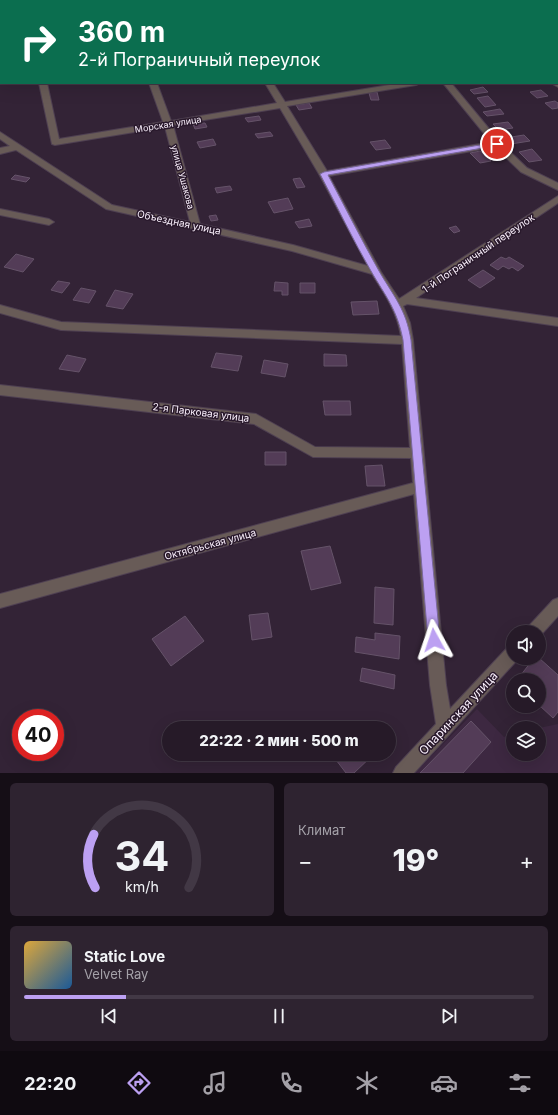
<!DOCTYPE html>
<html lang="ru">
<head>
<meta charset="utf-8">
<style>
  body { margin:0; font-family:Inter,sans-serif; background:#2e2330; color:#f1f3f6; height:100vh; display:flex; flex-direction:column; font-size:15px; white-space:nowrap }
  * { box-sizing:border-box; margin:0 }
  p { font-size:13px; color:#a4a1a8 }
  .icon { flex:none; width:22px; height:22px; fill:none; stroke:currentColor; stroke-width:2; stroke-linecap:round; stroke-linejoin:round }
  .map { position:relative; height:773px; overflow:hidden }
  .side { display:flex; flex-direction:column; gap:10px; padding:10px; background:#150e16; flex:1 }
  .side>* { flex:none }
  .hud { position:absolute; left:0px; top:0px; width:558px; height:84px; box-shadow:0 4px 16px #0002,0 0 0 1px #423845; background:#0b6e4f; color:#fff; overflow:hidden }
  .fabs { position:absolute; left:506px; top:625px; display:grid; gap:8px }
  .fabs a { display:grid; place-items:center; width:40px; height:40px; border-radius:50%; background:#261a28; box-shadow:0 4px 16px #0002,0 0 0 1px #423845; font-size:20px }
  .speed { position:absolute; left:12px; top:709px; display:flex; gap:8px; font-size:20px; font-weight:700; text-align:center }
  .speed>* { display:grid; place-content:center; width:52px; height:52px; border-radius:50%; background:#261a28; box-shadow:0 4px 16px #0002,0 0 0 1px #423845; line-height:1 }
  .speed .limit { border:6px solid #d22; background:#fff; color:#111 }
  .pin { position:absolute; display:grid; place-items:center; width:34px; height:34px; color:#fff; margin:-17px; border:2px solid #fff; border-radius:50%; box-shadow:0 1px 4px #0007 }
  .me { position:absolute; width:44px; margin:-22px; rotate:355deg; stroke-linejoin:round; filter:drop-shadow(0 0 3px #0008) }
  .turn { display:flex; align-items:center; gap:14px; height:84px; padding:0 12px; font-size:18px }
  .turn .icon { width:52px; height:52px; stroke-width:2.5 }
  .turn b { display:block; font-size:28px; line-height:34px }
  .big { font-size:30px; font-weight:800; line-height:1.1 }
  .side .widget { flex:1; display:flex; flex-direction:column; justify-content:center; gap:6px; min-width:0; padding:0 14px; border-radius:6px; background:#2e2330 }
  .side .dial { align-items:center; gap:0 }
  .dial svg { height:104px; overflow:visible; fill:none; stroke:#423845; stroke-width:7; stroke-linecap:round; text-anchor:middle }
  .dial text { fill:#f1f3f6; stroke:none }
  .song { display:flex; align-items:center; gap:12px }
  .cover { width:48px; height:48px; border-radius:6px; background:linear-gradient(135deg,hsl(40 70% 55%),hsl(210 70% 35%)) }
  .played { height:4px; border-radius:2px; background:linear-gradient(90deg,#bca0f2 20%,#423845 20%) }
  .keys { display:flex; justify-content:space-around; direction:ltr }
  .heat { display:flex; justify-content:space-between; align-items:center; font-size:22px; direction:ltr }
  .side .tiles { flex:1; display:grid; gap:10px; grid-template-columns:1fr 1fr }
  .widget:last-child { grid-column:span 2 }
  .trip { position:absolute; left:162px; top:721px; width:234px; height:40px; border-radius:20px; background:#261a28; box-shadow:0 4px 16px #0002,0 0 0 1px #423845; font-weight:800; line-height:40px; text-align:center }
  .dock { display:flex; height:64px; justify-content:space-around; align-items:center; background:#0f0a10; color:#a4a1a8 }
  .dock .icon { width:28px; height:28px }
  .dock .current { color:#bca0f2 }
  .dock b { font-size:18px; color:#f1f3f6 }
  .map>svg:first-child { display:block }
  .built { fill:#3d2841 }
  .green { fill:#313c2b }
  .building { fill:#533c57; stroke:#655369 }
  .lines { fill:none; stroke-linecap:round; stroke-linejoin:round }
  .minor-casing { stroke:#4f4052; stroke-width:2 }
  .minor { fill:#685b57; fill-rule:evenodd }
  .route { fill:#bca0f2; stroke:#7a689d }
  .labels { text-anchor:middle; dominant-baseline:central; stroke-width:3; stroke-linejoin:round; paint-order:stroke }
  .far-street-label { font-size:9px; fill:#faf0fc; stroke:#29192c }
  .street-label { font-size:10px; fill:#faf0fc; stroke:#29192c }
  .near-street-label { font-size:12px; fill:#faf0fc; stroke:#29192c }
</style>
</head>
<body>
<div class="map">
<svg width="558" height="773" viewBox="0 0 558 773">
  <rect width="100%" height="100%" fill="#332336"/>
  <path class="built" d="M231,0H558V26L557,1Z
    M477,709L504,737L513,734V754H539V728L558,724V773H415Z"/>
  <path class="green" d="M55,0H207L208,1H55Z"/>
  <path class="building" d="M483,87L488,92L474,94L470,90Z
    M541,90L548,96L537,98L530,92Z
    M377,92L379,100H371L369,93Z
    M488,96L496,105L485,107L477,98Z
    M555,101L558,103V108L552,109L545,103Z
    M309,103L312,108L299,110L296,105Z
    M500,109L504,114L487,116L483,112Z
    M259,116L261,120L248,122L245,118Z
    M508,122L513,128L499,130L493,124Z
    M205,123L207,127L195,129L193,124Z
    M270,132L273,136L258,138L255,134Z
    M524,135L530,141L511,144L505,138Z
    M213,139L216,145L200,148L197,142Z
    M385,140L391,148L376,150L370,142Z
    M532,149L542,160L529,162L519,152Z
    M480,151L491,161L480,163L470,153Z
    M15,175L30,178L26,182L11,179Z
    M300,178L305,187L297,188L293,179Z
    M230,186L232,190L217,193L215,188Z
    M288,198L293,209L274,213L268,202Z
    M216,215L218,220L211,221L209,216Z
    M309,219L312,226L299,228L295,222Z
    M456,226L460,231L454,233L449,228Z
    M16,254L34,259L23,272L4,267Z
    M501,257L506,259L509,257L524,266L518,271L512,267L509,269L503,266L498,270L490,265Z
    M483,270L495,278L480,288L468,280Z
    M58,281L70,283L62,293L51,290Z
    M275,282L288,283V295H282V291H274Z
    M300,283H315V293H300Z
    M81,288L96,291L89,303L73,300Z
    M115,290L133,294L123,309L106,306Z
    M377,301L379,314L353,315L351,302Z
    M216,353L242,356L238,371L211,367Z
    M324,354L346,355L347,366H324Z
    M67,355L86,359L79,372L59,369Z
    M264,360L288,364L285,377L261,373Z
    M323,401H350L351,415H325Z
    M265,452H286V465H265Z
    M382,465L385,486H367L365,466Z
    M330,546L341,583L311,590L301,551Z
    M375,587L394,589L393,625L374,623Z
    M268,613L272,637L252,640L249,615Z
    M185,616L204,641L171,666L152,639Z
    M375,633L400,636L399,659L355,652L356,637L375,640Z
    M534,658H539L558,675V712L553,718L539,705V680H517Z
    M362,668L395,675L394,689L360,681Z
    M471,721L491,742L463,773H420Z
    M336,754H374L354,773H346L333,756Z"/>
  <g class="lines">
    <defs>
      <path id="minor" d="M25,0H36L25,1Z
        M214,0H221V1H214Z
        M0,10H1V16H0Z
        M557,29H558V33H557Z
        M557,57H558V61H557Z
        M557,81L558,82V87L551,83H557Z
        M39,83H47L59,139L163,122L149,83H157L171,121L277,103L265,83H273L285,102L402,83H420L416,85L287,106L327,171L491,142L443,83H451L500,142L527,168L558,183V190L521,172L495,147L329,176L381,272L399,299L558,196V203L416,298L558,318V326L407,304L403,306L410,323L413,340L446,685L450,709L507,648L513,646V658H519L414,773H393L396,767L436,724L430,685L414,494L0,608V594L413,483L411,458L313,457L254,424L0,395V385L256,414L315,447L410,448L402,344L61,330L0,313V305L61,322L401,336C397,312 385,294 372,274L292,251L106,209L16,150L0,154V148L10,146L0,139V132L112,205L190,222L165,127L55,145L52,144ZM280,108L319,174L368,266L293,245L200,224L173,125Z
        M0,209L49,219L54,222L49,225L0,215Z
        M558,598V616L539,637V632H525L528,627L553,600Z"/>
    </defs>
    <use href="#minor" class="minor-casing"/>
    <use href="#minor" class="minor"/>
  </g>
  <path class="route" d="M497,142L500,143V145L328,175C345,207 361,239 379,271C394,297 406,309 411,340L440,640L438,644L434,646L430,644L428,640L403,340C397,309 386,297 371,271C353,240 337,206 320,174L324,172Z"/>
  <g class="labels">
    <g class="far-street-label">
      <text transform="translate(168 124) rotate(-9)">Морская улица</text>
      <text transform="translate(183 177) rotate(75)">улица Ушакова</text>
    </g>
    <g class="street-label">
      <text transform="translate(179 222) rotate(12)">Объездная улица</text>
      <text transform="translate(478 253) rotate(-34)">1-й Пограничный переулок</text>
      <text transform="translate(201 412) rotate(7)">2-я Парковая улица</text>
      <text transform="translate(210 544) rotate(-15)">Октябрьская улица</text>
    </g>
    <g class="near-street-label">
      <text transform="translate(458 713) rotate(-47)">Опаринская улица</text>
    </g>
  </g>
</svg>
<div class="fabs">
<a><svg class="icon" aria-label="sound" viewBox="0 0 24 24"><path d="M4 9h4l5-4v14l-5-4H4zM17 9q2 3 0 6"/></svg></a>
<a><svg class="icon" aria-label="search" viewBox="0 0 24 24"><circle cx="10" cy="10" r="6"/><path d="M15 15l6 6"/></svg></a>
<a><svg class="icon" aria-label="layers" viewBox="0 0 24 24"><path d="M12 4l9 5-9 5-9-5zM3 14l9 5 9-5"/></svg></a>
</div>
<div class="speed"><div class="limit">40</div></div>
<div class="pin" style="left:497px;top:144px;background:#d93025"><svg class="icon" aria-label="arrive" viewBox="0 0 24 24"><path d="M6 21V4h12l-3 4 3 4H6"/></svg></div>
<svg class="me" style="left:434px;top:640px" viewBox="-20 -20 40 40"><path d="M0-17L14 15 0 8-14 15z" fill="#bca0f2" stroke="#fff" stroke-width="4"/></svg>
<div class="trip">22:22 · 2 мин · 500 m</div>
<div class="hud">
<div class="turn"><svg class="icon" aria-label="right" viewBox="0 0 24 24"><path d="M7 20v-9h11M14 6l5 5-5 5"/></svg><div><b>360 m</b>2-й Пограничный переулок</div></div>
</div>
</div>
<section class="side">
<div class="tiles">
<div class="widget dial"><svg viewBox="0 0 100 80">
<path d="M14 69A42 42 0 1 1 86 69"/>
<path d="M14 69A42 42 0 0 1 13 28" stroke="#bca0f2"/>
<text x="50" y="56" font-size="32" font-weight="700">34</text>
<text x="50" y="72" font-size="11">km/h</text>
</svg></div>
<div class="widget"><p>Климат</p>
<div class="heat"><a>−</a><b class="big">19°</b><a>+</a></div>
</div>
<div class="widget">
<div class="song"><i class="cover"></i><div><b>Static Love</b><p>Velvet Ray</p></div></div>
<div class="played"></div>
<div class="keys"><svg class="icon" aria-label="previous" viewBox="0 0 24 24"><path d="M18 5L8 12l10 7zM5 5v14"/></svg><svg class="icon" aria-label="pause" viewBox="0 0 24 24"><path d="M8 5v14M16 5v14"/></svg><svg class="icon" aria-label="next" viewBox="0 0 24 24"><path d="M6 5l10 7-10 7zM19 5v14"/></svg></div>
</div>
</div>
</section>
<nav class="dock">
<b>22:20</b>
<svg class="icon current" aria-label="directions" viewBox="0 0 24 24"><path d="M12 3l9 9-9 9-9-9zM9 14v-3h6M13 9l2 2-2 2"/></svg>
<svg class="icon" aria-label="music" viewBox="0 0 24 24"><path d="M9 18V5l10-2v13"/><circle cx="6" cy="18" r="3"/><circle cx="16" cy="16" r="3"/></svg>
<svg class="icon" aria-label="phone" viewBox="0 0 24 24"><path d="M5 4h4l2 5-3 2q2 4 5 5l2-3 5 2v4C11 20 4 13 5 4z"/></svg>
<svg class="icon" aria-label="climate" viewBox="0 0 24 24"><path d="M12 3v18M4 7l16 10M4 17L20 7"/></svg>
<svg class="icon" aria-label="car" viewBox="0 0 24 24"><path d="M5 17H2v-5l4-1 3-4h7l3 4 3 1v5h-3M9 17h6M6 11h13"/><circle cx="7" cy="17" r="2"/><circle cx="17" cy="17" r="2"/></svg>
<svg class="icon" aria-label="filters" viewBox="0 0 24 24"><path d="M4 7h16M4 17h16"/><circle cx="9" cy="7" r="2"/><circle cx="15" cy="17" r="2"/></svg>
</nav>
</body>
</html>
